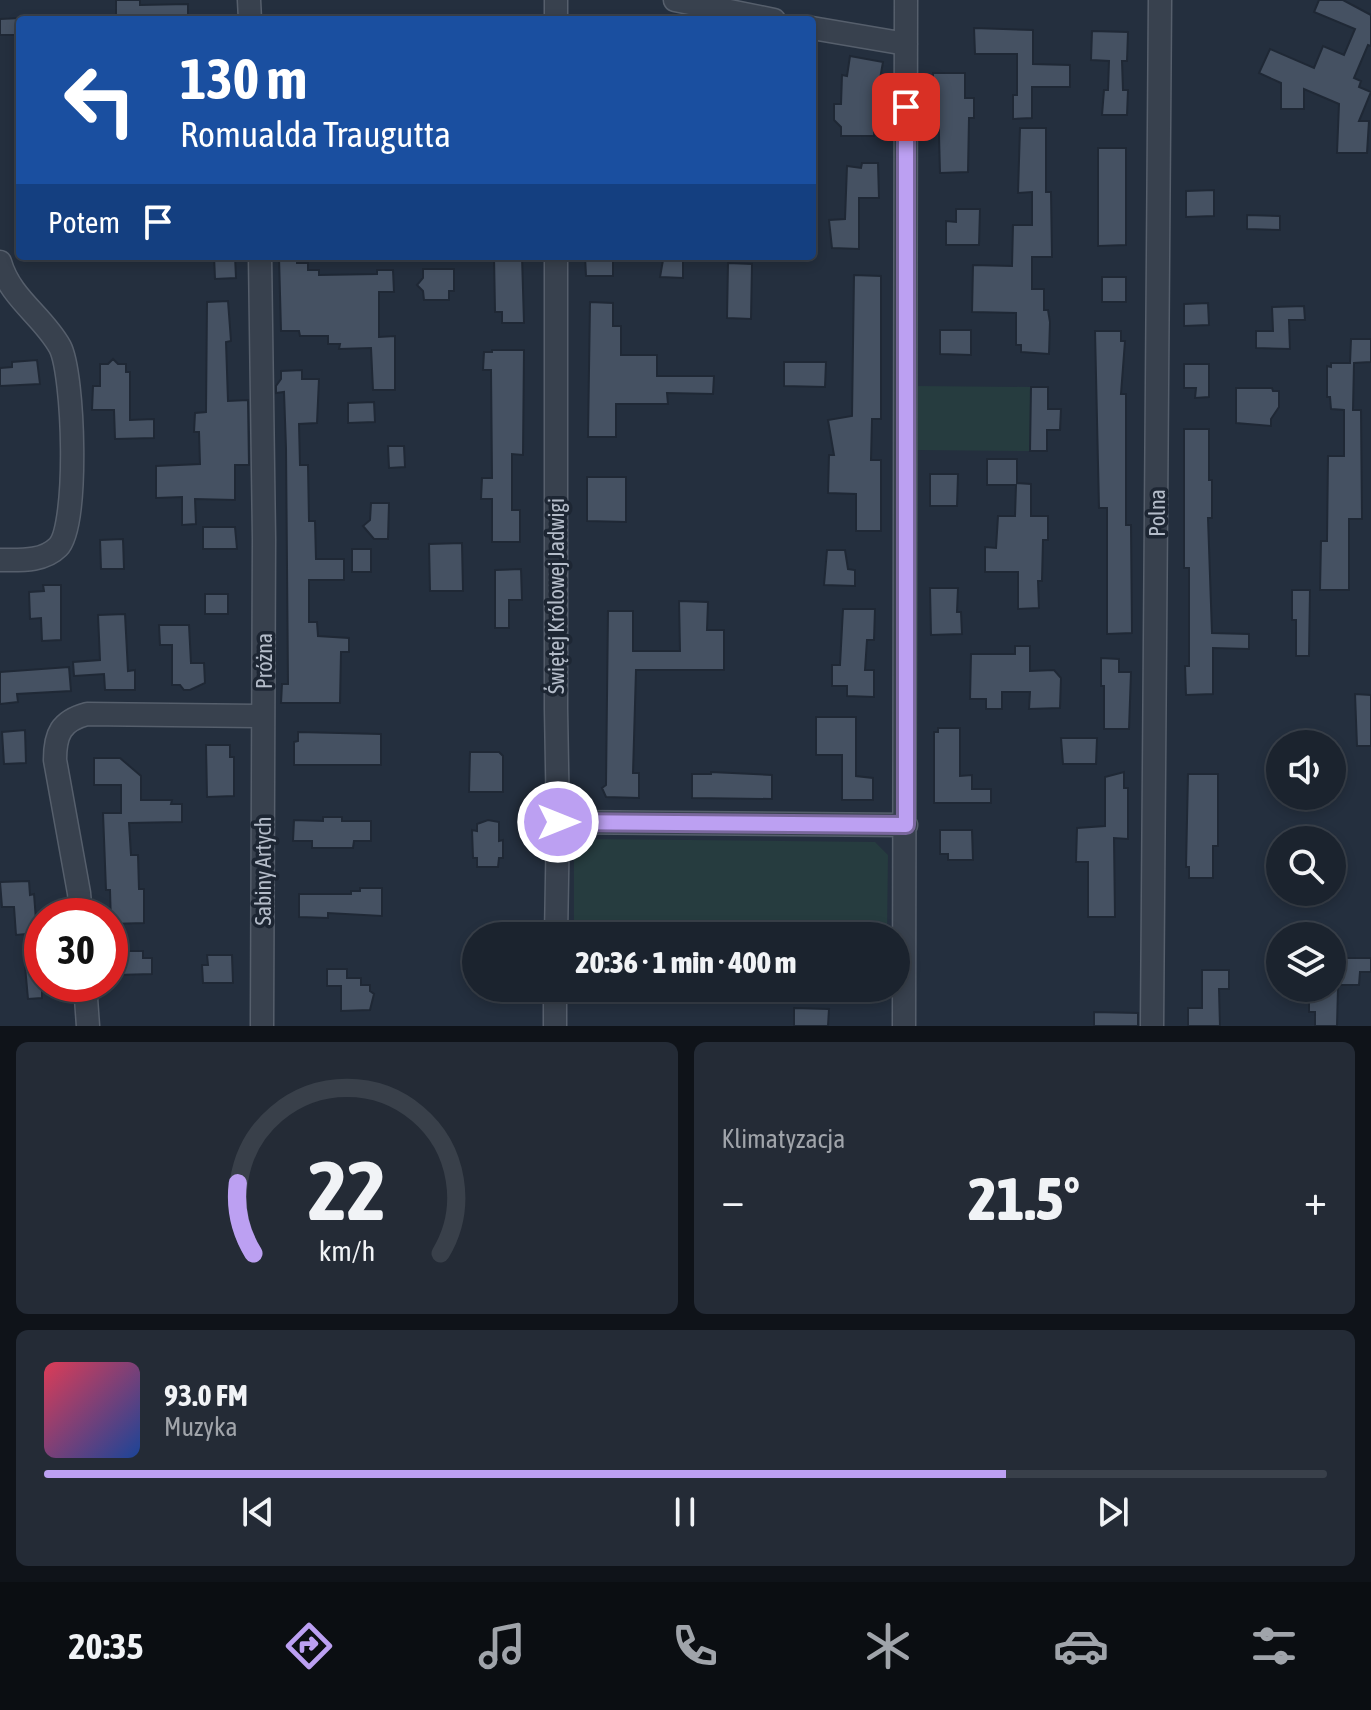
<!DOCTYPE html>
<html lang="pl">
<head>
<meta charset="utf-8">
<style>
  body { margin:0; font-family:"Asap Condensed",sans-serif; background:#242b36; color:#f1f3f6; height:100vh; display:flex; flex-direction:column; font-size:30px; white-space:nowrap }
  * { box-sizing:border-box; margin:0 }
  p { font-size:26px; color:#a0a4aa }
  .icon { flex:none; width:44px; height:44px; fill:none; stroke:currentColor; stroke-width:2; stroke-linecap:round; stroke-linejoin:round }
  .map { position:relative; height:1026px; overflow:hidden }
  .drawer { display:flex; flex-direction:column; gap:16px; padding:16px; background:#0f1319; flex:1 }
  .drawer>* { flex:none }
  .hud { position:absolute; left:16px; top:16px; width:800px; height:244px; border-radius:8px; box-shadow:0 4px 12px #0003,0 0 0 2px #39404a; background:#1a4fa0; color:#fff; overflow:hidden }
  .tools { position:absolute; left:1266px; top:730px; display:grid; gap:16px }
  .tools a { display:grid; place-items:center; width:80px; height:80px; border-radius:50%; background:#1b232e; box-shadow:0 4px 12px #0003,0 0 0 2px #39404a; font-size:40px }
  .speed { position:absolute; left:24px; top:898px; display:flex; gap:16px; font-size:40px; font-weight:700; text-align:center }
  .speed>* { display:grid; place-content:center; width:104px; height:104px; border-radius:50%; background:#1b232e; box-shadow:0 4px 12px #0003,0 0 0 2px #39404a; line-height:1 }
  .speed .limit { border:12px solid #d22; background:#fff; color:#111 }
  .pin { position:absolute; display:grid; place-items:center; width:68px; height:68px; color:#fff; margin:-34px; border-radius:16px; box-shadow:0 4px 12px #0006 }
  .me { position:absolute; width:88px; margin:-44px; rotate:90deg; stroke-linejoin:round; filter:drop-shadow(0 0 6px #0008) }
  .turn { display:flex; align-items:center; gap:28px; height:168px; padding:0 32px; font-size:36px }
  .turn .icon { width:104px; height:104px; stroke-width:2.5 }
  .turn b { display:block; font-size:56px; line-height:68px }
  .then { display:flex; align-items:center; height:76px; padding:0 32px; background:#0003; gap:16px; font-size:30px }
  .big { font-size:60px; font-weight:800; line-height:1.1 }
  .drawer .tile { flex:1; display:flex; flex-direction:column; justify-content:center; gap:12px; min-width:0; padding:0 28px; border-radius:12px; background:#242b36 }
  .drawer .dial { align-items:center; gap:0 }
  .dial svg { height:208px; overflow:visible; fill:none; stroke:#39404a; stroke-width:7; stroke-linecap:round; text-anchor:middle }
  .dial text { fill:#f1f3f6; stroke:none }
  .song { display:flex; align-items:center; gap:24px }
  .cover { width:96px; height:96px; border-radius:12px; background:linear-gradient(135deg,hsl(350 70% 55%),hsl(220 70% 35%)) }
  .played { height:8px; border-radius:4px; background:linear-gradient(90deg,#bca0f2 75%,#39404a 75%) }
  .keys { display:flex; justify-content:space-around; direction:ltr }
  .heat { display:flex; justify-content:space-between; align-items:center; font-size:44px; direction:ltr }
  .drawer .tiles { flex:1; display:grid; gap:16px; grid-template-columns:1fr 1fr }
  .tile:last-child { grid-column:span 2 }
  .trip { position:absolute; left:462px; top:922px; width:448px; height:80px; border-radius:40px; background:#1b232e; box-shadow:0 4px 12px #0003,0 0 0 2px #39404a; font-weight:800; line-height:80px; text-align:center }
  .tab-bar { display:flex; height:128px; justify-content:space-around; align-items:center; background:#0b0e12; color:#a0a4aa }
  .tab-bar .icon { width:56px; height:56px }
  .tab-bar .current { color:#bca0f2 }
  .tab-bar b { font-size:36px; color:#f1f3f6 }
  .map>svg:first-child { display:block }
  .green { fill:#263c3f }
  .building { fill:#455162; stroke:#1f2835; stroke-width:2 }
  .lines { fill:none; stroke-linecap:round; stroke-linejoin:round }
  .minor-casing { stroke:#565f6c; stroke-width:25 }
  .minor { stroke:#38414e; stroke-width:22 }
  .route-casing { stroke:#7a689d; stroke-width:20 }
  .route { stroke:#bca0f2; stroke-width:14 }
  .labels { text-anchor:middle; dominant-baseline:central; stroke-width:7; stroke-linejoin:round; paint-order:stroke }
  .street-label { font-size:22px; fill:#b4bcc9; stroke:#1d2633 }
</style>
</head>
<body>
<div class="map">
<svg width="1371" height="1026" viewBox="0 0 1371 1026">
  <rect width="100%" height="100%" fill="#242f3e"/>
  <path class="green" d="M918,386L1031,387L1030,451L917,450Z
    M587,839L875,842L888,855L887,936H574V851Z
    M574,988H886L887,998L574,996Z"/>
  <path class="building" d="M116,0H140V5L188,4V20H116Z
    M1319,0H1343L1371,15V46L1368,45L1354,78L1361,81L1359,87L1371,92L1359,121H1369L1367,153H1337L1339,104L1304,89V109H1281V83L1259,73L1270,49L1314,68L1323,46L1344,55L1355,29L1314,12Z
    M20,18V35H0V19Z
    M974,28L1033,30V64L1070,65V87H1032V118L1013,119V95H1017V54H975Z
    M1092,31L1128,32L1127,61H1122L1123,90H1128L1127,115H1102L1104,90H1108L1109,61L1091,60Z
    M850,56L883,62L880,79L892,82L880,89L879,119H875L874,136H841V127L834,120V104H841L842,75L847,76Z
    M933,73H965V98H974V118H969L968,172L940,173L938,98H933Z
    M1020,128H1046V192H1051L1052,257H1032V289H1044V310H1048L1050,322L1049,354L1021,352V345H1016V313L972,312L973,265L1012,266L1013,225H1032V192L1018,193Z
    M1098,148H1126V245L1098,246Z
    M862,163H878L879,198H859V249L832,248L829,220L845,219L847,166L861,168Z
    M1214,190V216L1186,217V191Z
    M956,209H980L979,245H946V221L956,222Z
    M1247,215L1280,216V230L1247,229Z
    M214,256H235L236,278L215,279Z
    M494,256H522L524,323H502V312H495Z
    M585,256H613V276H586Z
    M279,257H297V263H308V270H319V275L377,274V270H393L394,292H379V337L395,336V390H373L371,348L339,349L340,344H328V336H300L299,331H281Z
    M683,259V278L660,277L663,260Z
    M728,263L752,264L751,319L727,318Z
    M423,269H454V291H449V300H424L423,291L417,285L423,278Z
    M854,275L881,276V419H872L871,460H881V531H856V494L828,493L829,455H834L828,420L852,416Z
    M1102,277H1126V302H1102Z
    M228,301L231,341L226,342L228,401L248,400L249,465H235V500L195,499L196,524L182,525V497L156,498V466L200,464L199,432H194L195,413L206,412L207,302Z
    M590,302L613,303V326H621V355H657V376H714L713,394L667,393L668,404H616V437H588Z
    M1208,303L1209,325L1184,326V304Z
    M1304,306L1305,320H1289L1290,349L1256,348V331H1273L1272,307Z
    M940,330H971V355L940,354Z
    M1095,331H1121V341H1125L1121,394H1126V525H1131L1132,633L1107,634V508H1099Z
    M1351,339H1371V362L1354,363L1353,410H1361L1362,519H1349V590H1320L1321,541H1327L1328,456H1344V410L1331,409L1330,397H1327V366L1331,367V363H1350Z
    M492,350H524L523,455L512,454V510H520V542H492V499H481L482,478H492L491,370H483L484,352H492Z
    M113,359L118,364H126V372H130V420L154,419V438L115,439L114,410H92L93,386H100V364H108Z
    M37,360L40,384L0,386V368L12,367V362Z
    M784,362H826L825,387L784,386Z
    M1184,364H1209V397L1195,398L1196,388H1184Z
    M302,370V379H319L317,423L299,424L300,465H308L309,521H315L316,559H344V580H309V622H317L318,636L349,638V652H341L340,703H281L282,684H288L286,448L284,392L276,393V386L281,379V371Z
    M1031,387H1048V409H1061L1060,430H1047V451H1030Z
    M1236,388H1272L1273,391H1279V407L1271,419V426L1236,423Z
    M374,402L375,422L348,423V403Z
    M1184,429H1209V480H1212V518H1208L1212,633L1249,634V649L1213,648V694L1186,695L1185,666H1189V568H1184Z
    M388,446H404L405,467L389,468Z
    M987,459H1017V483L1031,484V516H1048V540H1043L1042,581H1038L1039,608L1018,609V572H985V547L996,548L998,516H1015L1016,485H987Z
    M930,474H958L957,506H930Z
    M587,477H626V522L587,521Z
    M371,503H389L388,539H374L363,526L370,520Z
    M203,527H235L237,549H203Z
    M123,539L124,569H101L100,540Z
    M462,543L463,591H430L429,544Z
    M352,549H371V572H352Z
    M827,550H845L848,569L855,570V586L824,585Z
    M521,569L522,600H509V628H495V570Z
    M43,585H61V640L42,641L41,618L30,619L29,592L44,591Z
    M930,588H958L957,612H961L962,634L931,635Z
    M1292,590H1310L1309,656H1296V620H1292Z
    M205,594H228V614H205Z
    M679,601L708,602L707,630H724V670H636L633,773H639V798L606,797L602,788L606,785L608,611H633V651H680Z
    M843,609H875L874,640H867L865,670H874V697L847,696V686H832V665H840Z
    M125,614L128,671L135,670V690H105L104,674L74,676L73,662L100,660L98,615Z
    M159,625H189L191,663H204L205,683L190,690H184L180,685H172V645H160Z
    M1015,646H1030V671L1054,670L1061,678L1060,708L1029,709L1030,692H1002V709H986V699H970L971,654H1015Z
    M1101,658L1119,659V672H1131L1129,729H1104V686H1101Z
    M69,667L71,691L17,694L18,702L0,704V672Z
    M1355,694L1371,695V746H1357Z
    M816,717H856V776L873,778V800H842V755H816Z
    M938,728H960V776L972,775V789H991V803H934V732H938Z
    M25,730L26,763L4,764L2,732Z
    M298,732L381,734V765H294V742L298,741Z
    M1061,738H1097L1096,764H1063Z
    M206,745H230V757H234V796L207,797Z
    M470,752H499L503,756V792H469Z
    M94,758H120L141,776V800H172L171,804H182V822L129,823L131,855H138L139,889H144V923L111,924L110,890H106L103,813H121V785H94Z
    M711,772L772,775V799L692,798V774H711Z
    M1124,772V788H1128V839L1114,838L1115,917H1088V862H1076L1077,828L1105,826V777Z
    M1188,774H1218V846H1213V878H1189V867H1186Z
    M323,817H342V821H371V841H354L353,848H312V841H293L294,820L323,821Z
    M488,820L499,822V841L503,840V858H499L498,867H477V858H473L472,830L477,831V824Z
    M940,830H972L973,860H948V854H940Z
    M29,881L30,895L34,894L37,933L16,935L14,907H2L0,882Z
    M360,888H382V916L328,913V918L299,917V894H351V891H360Z
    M116,951H143V958H152V974L117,975Z
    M207,955H232L233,983H203L202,965H208Z
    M1345,958H1371V972H1360L1359,985H1334V960L1345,961Z
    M40,965L42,967V998L28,999L25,966Z
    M327,969H347V978H361V985H370V991L374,994L370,1010L341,1011V986H327Z
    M1202,970H1229V989H1219L1220,1026H1188V1008H1202Z
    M1309,988H1338L1337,1026H1315V1012H1309Z
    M794,1008L829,1009L828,1026H794Z
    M1094,1012L1138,1013V1026H1094Z"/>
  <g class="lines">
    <defs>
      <path id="minor" d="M249,0L250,20
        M675,0L774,20
        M556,20V0
        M812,28L906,44
        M260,256L264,539L262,1026
        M556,256V709L558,822L556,936
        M0,262C10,298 43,316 60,347C74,374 79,526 58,547C43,562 20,560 0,560
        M558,822L906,825
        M81,916L79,893L55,760C55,734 61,721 87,714L263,716
        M85,984L88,1026
        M555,1026V988
        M904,1026L906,0
        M1152,1026L1160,0"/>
    </defs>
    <use href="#minor" class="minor-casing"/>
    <use href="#minor" class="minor"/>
  </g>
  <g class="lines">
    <defs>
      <path id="route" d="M558,822L906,825V107"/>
    </defs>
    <use href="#route" class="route-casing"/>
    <use href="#route" class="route"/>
  </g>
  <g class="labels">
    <g class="street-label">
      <text transform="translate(1157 513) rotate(-90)">Polna</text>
      <text transform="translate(556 596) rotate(-90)">Świętej Królowej Jadwigi</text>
      <text transform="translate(264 661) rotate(-90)">Próżna</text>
      <text transform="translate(263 871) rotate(-90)">Sabiny Artych</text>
    </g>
  </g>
</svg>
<div class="tools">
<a><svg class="icon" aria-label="sound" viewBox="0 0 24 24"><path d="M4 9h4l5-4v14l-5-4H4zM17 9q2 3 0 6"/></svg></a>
<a><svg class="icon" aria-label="search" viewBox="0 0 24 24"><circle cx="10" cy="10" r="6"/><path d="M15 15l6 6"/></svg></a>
<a><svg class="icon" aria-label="layers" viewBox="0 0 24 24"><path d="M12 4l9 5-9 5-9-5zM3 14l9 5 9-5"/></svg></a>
</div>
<div class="speed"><div class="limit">30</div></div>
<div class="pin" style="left:906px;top:107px;background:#d93025"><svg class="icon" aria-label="arrive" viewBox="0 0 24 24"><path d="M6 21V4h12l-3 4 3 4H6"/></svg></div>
<svg class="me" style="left:558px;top:822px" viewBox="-20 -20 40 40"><circle r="17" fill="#bca0f2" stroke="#fff" stroke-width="3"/><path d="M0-11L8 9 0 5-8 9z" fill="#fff"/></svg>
<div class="trip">20:36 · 1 min · 400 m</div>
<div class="hud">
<div class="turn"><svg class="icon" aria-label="left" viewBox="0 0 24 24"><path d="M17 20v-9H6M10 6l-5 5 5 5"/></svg><div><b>130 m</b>Romualda Traugutta</div></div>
<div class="then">Potem<svg class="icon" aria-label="arrive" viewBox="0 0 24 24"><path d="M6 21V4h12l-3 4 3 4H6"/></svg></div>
</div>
</div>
<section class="drawer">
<div class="tiles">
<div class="tile dial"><svg viewBox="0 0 100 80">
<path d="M14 69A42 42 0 1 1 86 69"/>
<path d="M14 69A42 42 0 0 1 8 42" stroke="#bca0f2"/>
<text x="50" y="56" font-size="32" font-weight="700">22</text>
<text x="50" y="72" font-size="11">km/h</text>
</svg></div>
<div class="tile"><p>Klimatyzacja</p>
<div class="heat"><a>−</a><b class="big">21.5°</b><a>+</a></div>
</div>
<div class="tile">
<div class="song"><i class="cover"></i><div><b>93.0 FM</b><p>Muzyka</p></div></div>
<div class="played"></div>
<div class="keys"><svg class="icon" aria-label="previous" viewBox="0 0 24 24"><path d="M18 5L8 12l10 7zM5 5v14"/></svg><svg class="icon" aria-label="pause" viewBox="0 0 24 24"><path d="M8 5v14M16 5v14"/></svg><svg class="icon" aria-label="next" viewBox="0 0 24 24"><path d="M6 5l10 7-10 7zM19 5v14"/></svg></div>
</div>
</div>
</section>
<nav class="tab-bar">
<b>20:35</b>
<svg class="icon current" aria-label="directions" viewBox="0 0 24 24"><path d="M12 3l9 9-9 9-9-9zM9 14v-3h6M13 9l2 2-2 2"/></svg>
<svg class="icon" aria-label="music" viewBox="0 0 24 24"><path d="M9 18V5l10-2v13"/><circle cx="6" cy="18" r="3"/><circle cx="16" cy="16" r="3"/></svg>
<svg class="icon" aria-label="phone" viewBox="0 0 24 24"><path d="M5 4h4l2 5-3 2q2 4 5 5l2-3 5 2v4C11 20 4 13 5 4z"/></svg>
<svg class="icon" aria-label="climate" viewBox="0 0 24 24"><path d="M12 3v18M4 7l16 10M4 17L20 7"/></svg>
<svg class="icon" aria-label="car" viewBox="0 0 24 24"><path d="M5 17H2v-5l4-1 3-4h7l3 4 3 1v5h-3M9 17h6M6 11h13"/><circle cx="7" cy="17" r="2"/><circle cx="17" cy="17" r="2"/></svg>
<svg class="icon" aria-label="filters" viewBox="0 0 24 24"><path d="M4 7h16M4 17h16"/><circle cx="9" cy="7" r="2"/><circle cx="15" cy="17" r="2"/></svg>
</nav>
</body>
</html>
